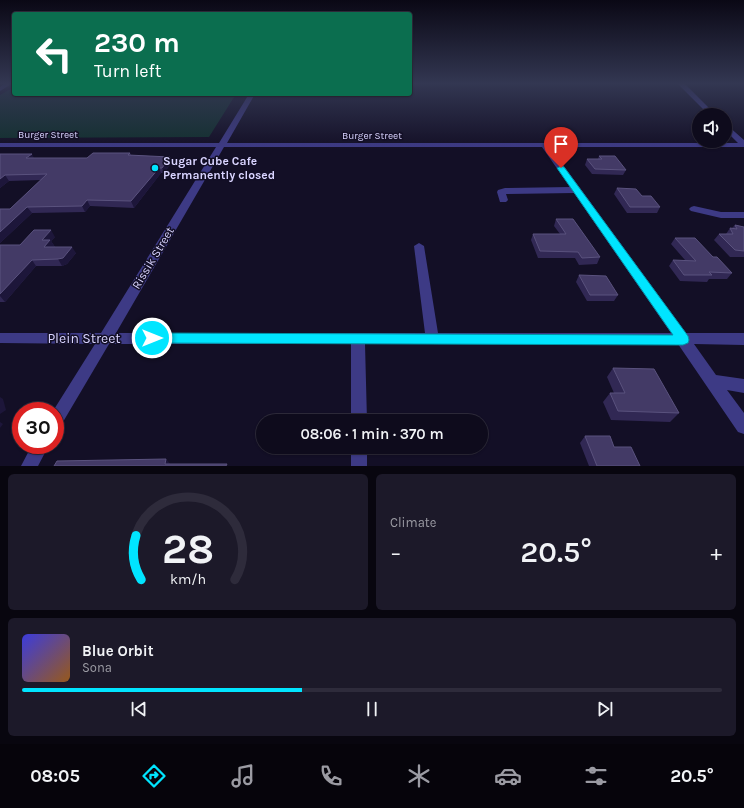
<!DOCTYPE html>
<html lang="en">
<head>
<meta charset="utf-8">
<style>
  body { margin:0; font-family:Karla,sans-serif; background:#1c1929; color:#f1f3f6; height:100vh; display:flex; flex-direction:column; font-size:15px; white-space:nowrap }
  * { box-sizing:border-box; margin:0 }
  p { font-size:13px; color:#9b9ba3 }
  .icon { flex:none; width:22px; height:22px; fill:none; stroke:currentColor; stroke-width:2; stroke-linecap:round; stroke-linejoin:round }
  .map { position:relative; height:466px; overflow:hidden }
  .details { display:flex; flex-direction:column; gap:8px; padding:8px; background:#08060f; flex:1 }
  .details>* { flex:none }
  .banner { position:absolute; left:12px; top:12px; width:400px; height:84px; border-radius:4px; box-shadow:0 1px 3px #0004,0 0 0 1px #2e2b3b; background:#0b6e4f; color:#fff; overflow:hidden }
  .tools { position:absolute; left:692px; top:108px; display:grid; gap:8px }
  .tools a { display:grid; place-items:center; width:40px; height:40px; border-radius:50%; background:#0e0b1c; box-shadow:0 1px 3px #0004,0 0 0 1px #2e2b3b; font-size:20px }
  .speed { position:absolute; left:12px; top:402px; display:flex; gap:8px; font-size:20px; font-weight:700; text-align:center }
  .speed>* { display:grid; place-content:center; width:52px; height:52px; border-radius:50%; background:#0e0b1c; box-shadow:0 1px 3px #0004,0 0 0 1px #2e2b3b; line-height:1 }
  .speed .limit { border:6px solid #d22; background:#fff; color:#111 }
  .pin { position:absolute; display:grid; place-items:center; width:34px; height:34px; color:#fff; margin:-41px -17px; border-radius:50% 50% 50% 0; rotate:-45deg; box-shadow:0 0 4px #0007 }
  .pin .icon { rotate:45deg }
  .me { position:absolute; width:44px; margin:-22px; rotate:90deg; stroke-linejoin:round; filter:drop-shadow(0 0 3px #0008) }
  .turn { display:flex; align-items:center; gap:14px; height:84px; padding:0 16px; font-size:18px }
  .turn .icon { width:52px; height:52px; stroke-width:2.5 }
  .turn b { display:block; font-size:28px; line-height:34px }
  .big { font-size:30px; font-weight:600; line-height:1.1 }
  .details .tile { flex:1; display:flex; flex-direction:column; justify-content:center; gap:6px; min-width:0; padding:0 14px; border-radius:6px; background:#1c1929 }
  .details .dial { align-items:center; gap:0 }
  .dial svg { height:104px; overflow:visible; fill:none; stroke:#2e2b3b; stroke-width:7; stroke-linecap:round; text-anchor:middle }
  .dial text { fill:#f1f3f6; stroke:none }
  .song { display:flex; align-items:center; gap:12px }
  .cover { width:48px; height:48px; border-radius:6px; background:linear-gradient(135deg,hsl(240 70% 55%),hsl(30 70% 35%)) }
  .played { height:4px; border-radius:2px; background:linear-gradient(90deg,#00e5ff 40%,#2e2b3b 40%) }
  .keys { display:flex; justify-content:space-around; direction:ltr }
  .heat { display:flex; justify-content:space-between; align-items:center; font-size:22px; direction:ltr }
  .details .tiles { flex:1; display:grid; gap:8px; grid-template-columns:1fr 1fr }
  .tile:last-child { grid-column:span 2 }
  .trip { position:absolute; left:256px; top:414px; width:232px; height:40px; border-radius:20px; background:#0e0b1c; box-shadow:0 1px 3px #0004,0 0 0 1px #2e2b3b; font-weight:600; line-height:40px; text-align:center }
  .dock { display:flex; height:64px; justify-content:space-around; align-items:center; background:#06040b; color:#9b9ba3 }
  .dock .icon { width:28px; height:28px }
  .dock .current { color:#00e5ff }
  .dock b { font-size:18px; color:#f1f3f6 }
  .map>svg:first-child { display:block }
  .green { fill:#12302f }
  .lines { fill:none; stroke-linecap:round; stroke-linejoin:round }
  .minor { fill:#3d3a85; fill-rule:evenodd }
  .wall { fill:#312854 }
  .shaded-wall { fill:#1d163a }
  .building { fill:#433a66; stroke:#5a527e }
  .route { fill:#00e5ff; stroke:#0095a6 }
  .poi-dot { fill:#00e5ff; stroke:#130f26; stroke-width:1.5 }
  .labels { text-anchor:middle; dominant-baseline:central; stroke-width:3; stroke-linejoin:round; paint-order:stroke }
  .far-street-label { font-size:10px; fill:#d9d4ff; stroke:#130f26 }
  .poi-label { font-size:12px; font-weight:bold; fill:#d9d4ff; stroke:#130f26; text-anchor:start }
  .street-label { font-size:12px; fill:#d9d4ff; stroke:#130f26 }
  .near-street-label { font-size:14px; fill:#d9d4ff; stroke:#130f26 }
</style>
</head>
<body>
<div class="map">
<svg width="744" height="466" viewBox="0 0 744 466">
  <rect width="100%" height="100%" fill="#130f26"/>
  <path class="green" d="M14,87V94H236L209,137L0,138V95Z"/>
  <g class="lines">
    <path class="minor" d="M5,83H13L0,91V87Z
      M677,83H684L716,115H709Z
      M249,94H255L227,143H738L725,130V124L727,125L744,140V147H550L686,333H744V345L694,344L716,375L744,379V393L727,390L744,413V434L738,432L678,344H365L367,421H351V344H109L60,427L55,430V411H53L95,344L0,343V333H101L216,147H0V143H219ZM224,147H542L570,187L505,188L498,190L497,192L500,202H506L508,200L506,194L574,193L671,333H438L424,246L419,243L414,246L425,333H116Z
      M694,206L721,212H744V218H721L691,211L689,209L691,207Z
      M32,445H49L38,466H21Z
      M351,447H367V466H351Z"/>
  </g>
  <path class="wall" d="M130,153L131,155L170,157L172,162L164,173H161L134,208L90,206L85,212L32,213L0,243V209H10L41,180L9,181L0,188V154L34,158H87Z
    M599,156L626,170L623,175L592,174L585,165L587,159H598Z
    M617,188L642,196L660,207L657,213H627L614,194Z
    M556,219L600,257L597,264L579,265L575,258H538L531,240L533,234H560L554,226Z
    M735,225L744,227V257H730L714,240L719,234H726L730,228H732Z
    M55,237L51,241L55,247H54L76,253L67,264L62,266H36L5,302H0V245H20Z
    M675,238L713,257L732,273L727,279H709L707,282L680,281L669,266L673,260H685L671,244Z
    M579,275L618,295L614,301H587L576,282Z
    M613,368L679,413L670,422L611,420L603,402L610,393H614L607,377Z
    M585,436L614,447L640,466H589L580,443Z"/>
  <path class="shaded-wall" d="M32,154L35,160L26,158Z
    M170,157L172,162L164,173L162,168Z
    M159,168L161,173L134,208L131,201Z
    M5,175L9,181L0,188V179Z
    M87,200L90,206L85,212L82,206Z
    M27,207L32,213L0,243V232Z
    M51,230L55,237L51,241L55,247L49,254L44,247L42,240Z
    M72,247L76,253L67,264L62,266L58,259Z
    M32,260L36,266L5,302L0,296V294Z
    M0,397L3,399L6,410L0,414Z
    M0,422L3,424L0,428Z
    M166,459L172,466L165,464Z"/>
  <path class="building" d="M93,153H130L128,155L170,157L162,168H159L131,201L87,200L82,206L27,207L0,232V209H10L47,174L5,175L0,179V154H32L26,158H87Z
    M599,156H615L626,170L595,169L587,159H602Z
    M617,188L636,189L642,196H651L660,207H630Z
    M556,219H573L600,257L582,258L578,252L540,251L533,234H566Z
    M735,225L744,227V251L735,250L719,234H733L730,228L737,229Z
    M34,230H51L42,240H50L44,247H72L63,258L58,259L32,260L0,294V245H20Z
    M675,238H695L713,257H717L732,273L709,272L712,275H684L673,260L696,261Z
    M579,275L606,276L618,295H590Z
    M613,368L654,369L679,413L618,411L610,393H625Z
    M585,436H610L614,447H631L640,466H597Z
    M166,459L165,464H227L226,466H54L57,461Z"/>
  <linearGradient id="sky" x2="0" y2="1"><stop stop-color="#0a0815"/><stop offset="0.56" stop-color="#333752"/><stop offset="1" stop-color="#333752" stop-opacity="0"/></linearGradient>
  <rect width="744" height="149" fill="url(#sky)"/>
  <path class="route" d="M561,166L564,167L688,336L689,340L688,343L683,345L152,343L148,342L146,338L148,335L152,333L673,335L557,168Z"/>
  <circle class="poi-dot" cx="155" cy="168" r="4"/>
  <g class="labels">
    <g class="far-street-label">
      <text x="48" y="135">Burger Street</text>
      <text x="372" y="136">Burger Street</text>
    </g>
    <g class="poi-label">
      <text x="163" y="161">Sugar Cube Cafe<tspan x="163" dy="14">Permanently closed</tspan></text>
    </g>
    <g class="street-label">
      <text transform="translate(153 258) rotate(-59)">Rissik Street</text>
    </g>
    <g class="near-street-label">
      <text x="84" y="338">Plein Street</text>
    </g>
  </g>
</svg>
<div class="tools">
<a><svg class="icon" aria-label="sound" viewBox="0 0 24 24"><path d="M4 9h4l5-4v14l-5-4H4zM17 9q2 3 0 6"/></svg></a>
</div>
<div class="speed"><div class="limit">30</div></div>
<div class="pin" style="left:561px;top:168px;background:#d93025"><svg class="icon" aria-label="arrive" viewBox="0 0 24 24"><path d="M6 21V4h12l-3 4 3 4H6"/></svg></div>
<svg class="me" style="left:152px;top:338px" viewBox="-20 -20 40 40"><circle r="17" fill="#00e5ff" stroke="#fff" stroke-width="3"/><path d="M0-11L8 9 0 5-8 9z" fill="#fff"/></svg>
<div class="trip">08:06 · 1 min · 370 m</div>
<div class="banner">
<div class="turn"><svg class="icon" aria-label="left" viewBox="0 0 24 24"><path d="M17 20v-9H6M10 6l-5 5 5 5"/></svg><div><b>230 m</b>Turn left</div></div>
</div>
</div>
<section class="details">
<div class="tiles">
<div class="tile dial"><svg viewBox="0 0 100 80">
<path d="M14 69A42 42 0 1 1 86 69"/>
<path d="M14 69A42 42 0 0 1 10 35" stroke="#00e5ff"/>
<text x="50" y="56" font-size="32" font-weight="700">28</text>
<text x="50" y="72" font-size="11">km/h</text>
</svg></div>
<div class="tile"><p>Climate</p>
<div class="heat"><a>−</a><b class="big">20.5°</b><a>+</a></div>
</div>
<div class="tile">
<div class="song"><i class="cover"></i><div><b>Blue Orbit</b><p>Sona</p></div></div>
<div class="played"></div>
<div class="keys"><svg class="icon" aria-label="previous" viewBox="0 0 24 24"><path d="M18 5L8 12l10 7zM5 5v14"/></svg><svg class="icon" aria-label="pause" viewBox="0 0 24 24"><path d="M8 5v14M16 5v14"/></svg><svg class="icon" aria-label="next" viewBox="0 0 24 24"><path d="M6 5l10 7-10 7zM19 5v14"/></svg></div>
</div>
</div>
</section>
<nav class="dock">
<b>08:05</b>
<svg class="icon current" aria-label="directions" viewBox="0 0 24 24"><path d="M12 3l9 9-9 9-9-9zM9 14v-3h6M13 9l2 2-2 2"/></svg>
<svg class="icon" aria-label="music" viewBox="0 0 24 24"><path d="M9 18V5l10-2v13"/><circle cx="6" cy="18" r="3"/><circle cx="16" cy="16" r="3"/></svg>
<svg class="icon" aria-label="phone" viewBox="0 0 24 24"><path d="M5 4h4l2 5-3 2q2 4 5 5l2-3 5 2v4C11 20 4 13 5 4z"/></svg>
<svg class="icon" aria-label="climate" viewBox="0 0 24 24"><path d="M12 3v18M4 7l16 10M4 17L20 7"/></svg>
<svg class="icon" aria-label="car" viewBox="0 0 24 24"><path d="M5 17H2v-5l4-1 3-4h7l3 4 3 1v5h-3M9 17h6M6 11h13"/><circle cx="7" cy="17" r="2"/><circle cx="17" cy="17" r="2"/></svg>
<svg class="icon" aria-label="filters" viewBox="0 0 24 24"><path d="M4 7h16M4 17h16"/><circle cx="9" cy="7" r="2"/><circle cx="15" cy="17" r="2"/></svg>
<b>20.5°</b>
</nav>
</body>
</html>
